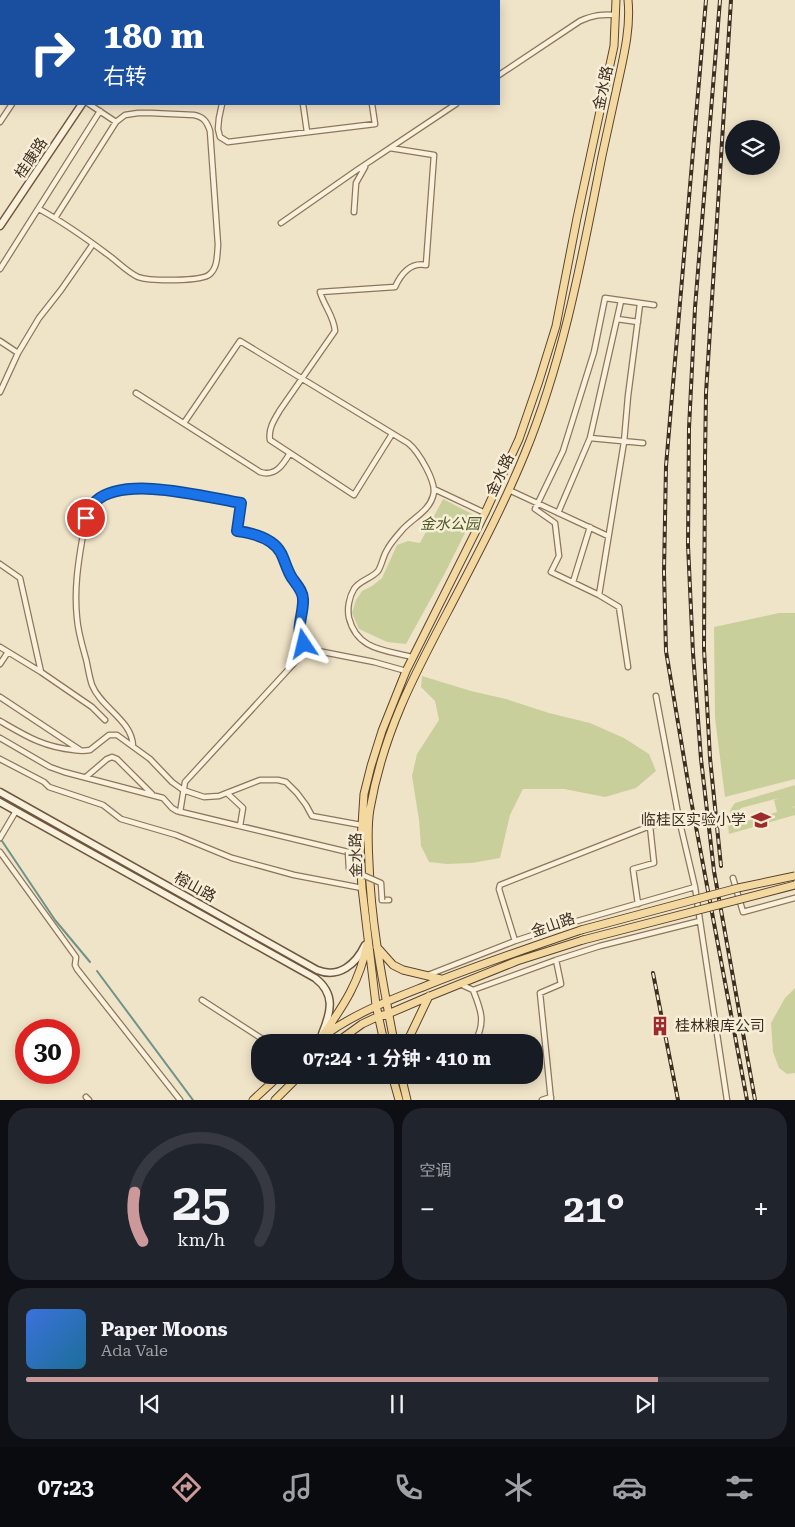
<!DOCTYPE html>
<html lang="zh">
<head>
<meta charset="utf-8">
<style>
  body { margin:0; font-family:"Roboto Serif","Noto Sans SC",serif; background:#20242c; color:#f1f3f6; height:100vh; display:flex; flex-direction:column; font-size:19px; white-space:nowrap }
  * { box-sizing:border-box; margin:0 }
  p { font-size:16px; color:#9ea1a6 }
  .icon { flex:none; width:28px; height:28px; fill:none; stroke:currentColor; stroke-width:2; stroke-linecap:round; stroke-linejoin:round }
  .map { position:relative; height:1100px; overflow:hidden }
  .details { display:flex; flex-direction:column; gap:8px; padding:8px; background:#0d0f14; flex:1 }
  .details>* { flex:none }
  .guide { position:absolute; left:0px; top:0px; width:500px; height:105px; box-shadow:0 2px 12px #0003; background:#1a4fa0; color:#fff; overflow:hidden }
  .controls { position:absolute; left:725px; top:120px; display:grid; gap:10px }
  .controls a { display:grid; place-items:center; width:55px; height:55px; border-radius:50%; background:#171b24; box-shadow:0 2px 12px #0003; font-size:25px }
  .speed { position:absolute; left:15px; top:1019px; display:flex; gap:10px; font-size:25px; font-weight:700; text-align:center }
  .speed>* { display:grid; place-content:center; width:65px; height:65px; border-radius:50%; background:#171b24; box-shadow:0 2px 12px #0003; line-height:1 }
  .speed .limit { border:8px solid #d22; background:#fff; color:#111 }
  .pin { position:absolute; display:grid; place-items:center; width:42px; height:42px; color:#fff; margin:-21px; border:2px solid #fff; border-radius:50%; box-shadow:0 1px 5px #0007 }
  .me { position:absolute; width:55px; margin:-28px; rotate:350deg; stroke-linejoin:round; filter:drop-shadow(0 0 4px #0008) }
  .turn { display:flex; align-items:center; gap:18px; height:105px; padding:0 20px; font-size:22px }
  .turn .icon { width:65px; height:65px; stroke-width:2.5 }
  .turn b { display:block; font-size:35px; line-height:42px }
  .big { font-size:38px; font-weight:700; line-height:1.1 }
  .details .card { flex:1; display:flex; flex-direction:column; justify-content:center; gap:8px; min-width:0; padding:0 18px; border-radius:20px; background:#20242c }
  .details .dial { align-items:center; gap:0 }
  .dial svg { height:130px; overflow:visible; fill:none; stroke:#363941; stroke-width:7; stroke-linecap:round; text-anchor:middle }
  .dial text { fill:#f1f3f6; stroke:none }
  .song { display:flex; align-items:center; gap:15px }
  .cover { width:60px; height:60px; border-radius:8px; background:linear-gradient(135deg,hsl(220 70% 55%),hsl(200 70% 35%)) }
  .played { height:5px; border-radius:2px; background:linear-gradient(90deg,#cc999b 85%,#363941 85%) }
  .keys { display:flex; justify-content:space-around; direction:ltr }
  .heat { display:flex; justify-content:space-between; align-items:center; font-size:28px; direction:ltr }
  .details .tiles { flex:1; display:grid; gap:8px; grid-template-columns:1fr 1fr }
  .card:last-child { grid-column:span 2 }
  .trip { position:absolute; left:251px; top:1034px; width:292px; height:50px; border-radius:20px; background:#171b24; box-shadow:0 2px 12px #0003; font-weight:700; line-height:50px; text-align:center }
  .tab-bar { display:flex; height:80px; justify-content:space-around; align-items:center; background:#090b0e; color:#9ea1a6 }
  .tab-bar .icon { width:35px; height:35px }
  .tab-bar .current { color:#cc999b }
  .tab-bar b { font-size:22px; color:#f1f3f6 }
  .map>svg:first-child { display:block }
  .green { fill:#c9cf9b; fill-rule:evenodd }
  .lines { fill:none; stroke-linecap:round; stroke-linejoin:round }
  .stream { stroke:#6f938a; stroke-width:2 }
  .street-casing { stroke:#8d765c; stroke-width:7 }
  .secondary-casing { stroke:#6f573f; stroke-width:9 }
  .primary-casing { stroke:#5b4430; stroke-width:9 }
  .street { stroke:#faf1dc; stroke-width:4.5 }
  .secondary { stroke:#faf1dc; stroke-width:6 }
  .primary { stroke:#f3d9a0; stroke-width:7 }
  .rail-casing { stroke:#3d2e20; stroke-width:4 }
  .rail { stroke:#f7eed8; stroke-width:2; stroke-dasharray:5.5; stroke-linecap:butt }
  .street-bridge-casing { stroke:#8d765c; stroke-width:7; stroke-linecap:butt }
  .primary-bridge-casing { stroke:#5b4430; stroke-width:9; stroke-linecap:butt }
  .street-bridge { stroke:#faf1dc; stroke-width:4.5 }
  .primary-bridge { stroke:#f3d9a0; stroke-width:7 }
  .route-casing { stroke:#114b97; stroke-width:12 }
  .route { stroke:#1a73e8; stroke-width:9 }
  .labels { text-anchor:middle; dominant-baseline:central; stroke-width:5; stroke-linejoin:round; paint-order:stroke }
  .street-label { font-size:15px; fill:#3d2e20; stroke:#f7eed8 }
  .park-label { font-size:15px; font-style:italic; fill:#4d5a26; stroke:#f7eed8 }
  .poi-label { font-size:15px; fill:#3d2e20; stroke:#f7eed8; text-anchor:end }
</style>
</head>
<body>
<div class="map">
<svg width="795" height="1100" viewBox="0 0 795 1100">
  <rect width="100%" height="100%" fill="#f0e4c8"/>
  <path class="green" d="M443,499L474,515L445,573L406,644L387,642L359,629L352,613L356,600L362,591L372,586L382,578L397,545L408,541L420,543Z
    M779,613H795V779L725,797L715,718L714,627Z
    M422,676L471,691L506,699L549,713L590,723L624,738L649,754L656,771L636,788L605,797L564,789H523L510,815L500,858L472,863L447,864L429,862L421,846L419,820L412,776L417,754L439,720L435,701L421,687Z
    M795,785V806L792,808L795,807V815L729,834L728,825L733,824C728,816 729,810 735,803ZM779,798L774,800L777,812L744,822L738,818L737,813L741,808Z
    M795,988V1073L787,1074L779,1068L773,1052L771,1023L785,998Z"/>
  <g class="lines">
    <path class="stream" d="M2,841L55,920L90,962
      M97,971L193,1100"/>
    <defs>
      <path id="street" d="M357,0V1
        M404,0V1
        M253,1V0
        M300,1L313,0
        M499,75L580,21C593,15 602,14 616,15
        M89,104L116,122
        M222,104L219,118L218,129L220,137L228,142L375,124L372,104
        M303,104L307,132
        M0,122L12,104
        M390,148L434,155L426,265C411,262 401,274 395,287L320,292C324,306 334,316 335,331L280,410C274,420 268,429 270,440L354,495L392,434
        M39,209C61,221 87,239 107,254C117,261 127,272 138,277C149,281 202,282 210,274C218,267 217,254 218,245L210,131C207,122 204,117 194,115L151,113H138L125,115L116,122L55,218
        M354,212L356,183L365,167
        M281,223L357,170L456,104
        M0,269L100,111
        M617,319L638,322
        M0,341L18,353
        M0,392L18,353L39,318L61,290L93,244
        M136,393L260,472C275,477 283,465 290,453
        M184,423L240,341L408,443C418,451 438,483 433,496C429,511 413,518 403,529C397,536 391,542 387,550C383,556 382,565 378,571C371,579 360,580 354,589C349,597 347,609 349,618C357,650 385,650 412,657
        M590,438L643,443
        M434,489L485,513
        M509,490L608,536
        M558,513L590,438L621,301
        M0,564L20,578L41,672L92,707L105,720
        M573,582L590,527
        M599,595L624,442L628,396L640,304
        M0,647L41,672
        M0,664L8,652
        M628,667L619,607L599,595L551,572L559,556L555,523L535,509L563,451L594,352L605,298L654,305
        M0,697L80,750
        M0,721C26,736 43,747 74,750C80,751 85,751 90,750L109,735H117L150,759L172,782L183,790L204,797L219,796L260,780H278L286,782L297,793L306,805L312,816L361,825
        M0,738L50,767L64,772L163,798L172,808L177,811L348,852
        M133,746C132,720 101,708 92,685C89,676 88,667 86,659C82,645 78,632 77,618C74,590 78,563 83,535C85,527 85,517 89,510C92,504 97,499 103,496C137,478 203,497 241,503L237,531L258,536L269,542L280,551L291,577L303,596L299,635L304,644L318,651L374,662L406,671
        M0,759L44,782L49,787L103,805L121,819L176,835L232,858L294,875L362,888
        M86,777L107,759L112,757L117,759L152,794
        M227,793L243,808L240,826
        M180,812L185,782L309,647
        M0,838L16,811
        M0,852L76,957L75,965L77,969L180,1100
        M733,878L743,912L795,898
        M382,900H389
        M638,904L633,869L654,863L650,826
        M700,921L727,1100
        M515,941L499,889L500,885L650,826L679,819
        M428,975L515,941L560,926L695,887
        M460,984L473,990L556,960
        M473,990C481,1010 486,1022 475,1042
        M202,1000L267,1042
        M86,1097L89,1100
        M542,1100L551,1097
        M551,1100L540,993L561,984L556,960L600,946L700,921L695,887L679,819L656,696"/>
      <path id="secondary" d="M137,1L138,0
        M0,226L82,104
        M0,792L317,970C339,979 356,964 365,945
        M0,802L315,978C336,994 331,1012 322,1034"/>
      <path id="primary" d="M377,947L393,965L403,970L441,979
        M323,1035C344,1005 360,981 367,944
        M316,1042C348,1016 385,1002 423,987C475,966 528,948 581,930
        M337,1042L362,1024L379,1016L388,1014L430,996L517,961L583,940
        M384,1042L376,1005L362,888L360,856L364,794L371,766L382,731L406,671L485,513L519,439L539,381L556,326L577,218L614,46L616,0
        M394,1042C383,983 371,924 369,863C368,845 367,826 370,809C383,734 413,677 448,611C475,559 503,507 525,453C564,358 582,257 602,156C607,133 612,110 617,87C623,59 631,29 628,0
        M407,1042L429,996
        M392,1075L399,1100
        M401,1075L407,1100
        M253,1100L280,1075
        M275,1100L300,1075"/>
    </defs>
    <use href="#street" class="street-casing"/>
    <use href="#secondary" class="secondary-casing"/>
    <use href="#primary" class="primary-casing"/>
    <use href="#street" class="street"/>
    <use href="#secondary" class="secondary"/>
    <use href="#primary" class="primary"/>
    <defs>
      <path id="rail" d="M706,0L666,466L664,572L666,651L691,800L747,1100
        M720,0L695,308L689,428L688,545L693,653L701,759L714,871L755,1100
        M721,866L710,758L704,649L705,460L706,393L731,0
        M653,973L678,1100"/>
    </defs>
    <use href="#rail" class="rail-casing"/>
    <use href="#rail" class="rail"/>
    <defs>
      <path id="street-bridge" d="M348,852L349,869L381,883L382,900"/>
      <path id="primary-bridge" d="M581,930L738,888L795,876
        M583,940L795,885"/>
    </defs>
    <use href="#street-bridge" class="street-bridge-casing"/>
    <use href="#primary-bridge" class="primary-bridge-casing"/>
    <use href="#street-bridge" class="street-bridge"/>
    <use href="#primary-bridge" class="primary-bridge"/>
  </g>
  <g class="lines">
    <defs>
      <path id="route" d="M86,518C88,512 90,506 96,501C125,475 205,497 241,503L237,531C252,533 273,538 281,553C285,561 287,570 292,578C296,584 303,591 303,599C304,614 294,631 304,644"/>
    </defs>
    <use href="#route" class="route-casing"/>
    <use href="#route" class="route"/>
  </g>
  <defs>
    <symbol id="school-bare" viewBox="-9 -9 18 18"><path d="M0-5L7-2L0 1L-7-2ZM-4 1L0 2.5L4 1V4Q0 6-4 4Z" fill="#9e2a2b" stroke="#f7eed8" stroke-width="2.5" paint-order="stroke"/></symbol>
    <symbol id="building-bare" viewBox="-9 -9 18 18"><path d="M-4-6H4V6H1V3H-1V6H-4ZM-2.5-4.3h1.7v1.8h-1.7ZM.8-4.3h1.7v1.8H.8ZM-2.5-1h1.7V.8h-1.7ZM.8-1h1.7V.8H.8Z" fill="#9e2a2b" stroke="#f7eed8" stroke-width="2.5" paint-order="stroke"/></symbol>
  </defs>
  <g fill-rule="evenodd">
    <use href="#school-bare" x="747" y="806" width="28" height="28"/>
    <use href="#building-bare" x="646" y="1012" width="28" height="28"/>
  </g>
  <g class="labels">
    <g class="street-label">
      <text transform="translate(603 88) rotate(-78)">金水路</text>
      <text transform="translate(31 158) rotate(-56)">桂康路</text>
      <text transform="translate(500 475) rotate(-65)">金水路</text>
      <text transform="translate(356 855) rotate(-91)">金水路</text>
      <text transform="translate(195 887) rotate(29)">榕山路</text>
      <text transform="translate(553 925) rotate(-19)">金山路</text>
    </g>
    <g class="park-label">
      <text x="450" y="524">金水公园</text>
    </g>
    <g class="poi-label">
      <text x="746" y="820">临桂区实验小学</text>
      <text x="675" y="1026" text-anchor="start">桂林粮库公司</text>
    </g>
  </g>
</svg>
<div class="controls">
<a><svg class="icon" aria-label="layers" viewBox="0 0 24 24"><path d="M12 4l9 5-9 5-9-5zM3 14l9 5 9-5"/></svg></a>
</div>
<div class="speed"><div class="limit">30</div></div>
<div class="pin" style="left:86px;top:518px;background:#d93025"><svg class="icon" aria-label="arrive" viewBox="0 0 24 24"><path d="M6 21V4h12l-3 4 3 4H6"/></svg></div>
<svg class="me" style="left:304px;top:644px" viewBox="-20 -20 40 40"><path d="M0-17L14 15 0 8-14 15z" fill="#1a73e8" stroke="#fff" stroke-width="4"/></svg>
<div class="trip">07:24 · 1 分钟 · 410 m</div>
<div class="guide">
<div class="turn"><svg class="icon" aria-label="right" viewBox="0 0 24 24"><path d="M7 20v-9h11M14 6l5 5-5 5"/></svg><div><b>180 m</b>右转</div></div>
</div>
</div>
<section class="details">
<div class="tiles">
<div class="card dial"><svg viewBox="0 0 100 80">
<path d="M14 69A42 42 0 1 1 86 69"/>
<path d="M14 69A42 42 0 0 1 9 39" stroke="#cc999b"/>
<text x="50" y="56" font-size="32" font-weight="700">25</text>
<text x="50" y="72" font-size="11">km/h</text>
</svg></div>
<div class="card"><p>空调</p>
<div class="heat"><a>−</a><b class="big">21°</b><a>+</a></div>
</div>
<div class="card">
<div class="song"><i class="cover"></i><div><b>Paper Moons</b><p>Ada Vale</p></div></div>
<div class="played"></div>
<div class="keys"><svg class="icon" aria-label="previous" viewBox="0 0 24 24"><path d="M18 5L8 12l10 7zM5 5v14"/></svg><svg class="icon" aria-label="pause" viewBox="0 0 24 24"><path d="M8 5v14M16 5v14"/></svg><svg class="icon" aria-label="next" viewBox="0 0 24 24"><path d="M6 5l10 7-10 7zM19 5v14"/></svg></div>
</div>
</div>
</section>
<nav class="tab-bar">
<b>07:23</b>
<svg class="icon current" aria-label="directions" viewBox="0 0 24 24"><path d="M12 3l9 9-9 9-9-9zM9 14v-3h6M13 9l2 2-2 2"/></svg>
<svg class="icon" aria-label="music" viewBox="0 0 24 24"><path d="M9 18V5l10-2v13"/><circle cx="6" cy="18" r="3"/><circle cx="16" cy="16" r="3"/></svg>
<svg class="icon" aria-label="phone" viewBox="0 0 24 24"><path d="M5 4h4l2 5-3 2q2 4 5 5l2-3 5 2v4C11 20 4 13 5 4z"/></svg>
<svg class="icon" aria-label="climate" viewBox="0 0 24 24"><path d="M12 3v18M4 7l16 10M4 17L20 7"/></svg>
<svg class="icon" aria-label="car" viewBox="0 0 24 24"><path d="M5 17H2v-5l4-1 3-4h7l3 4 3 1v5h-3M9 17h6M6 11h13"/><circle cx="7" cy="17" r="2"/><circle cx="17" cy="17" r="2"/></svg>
<svg class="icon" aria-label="filters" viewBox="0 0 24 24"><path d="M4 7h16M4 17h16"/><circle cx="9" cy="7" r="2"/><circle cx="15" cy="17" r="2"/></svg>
</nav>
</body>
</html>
